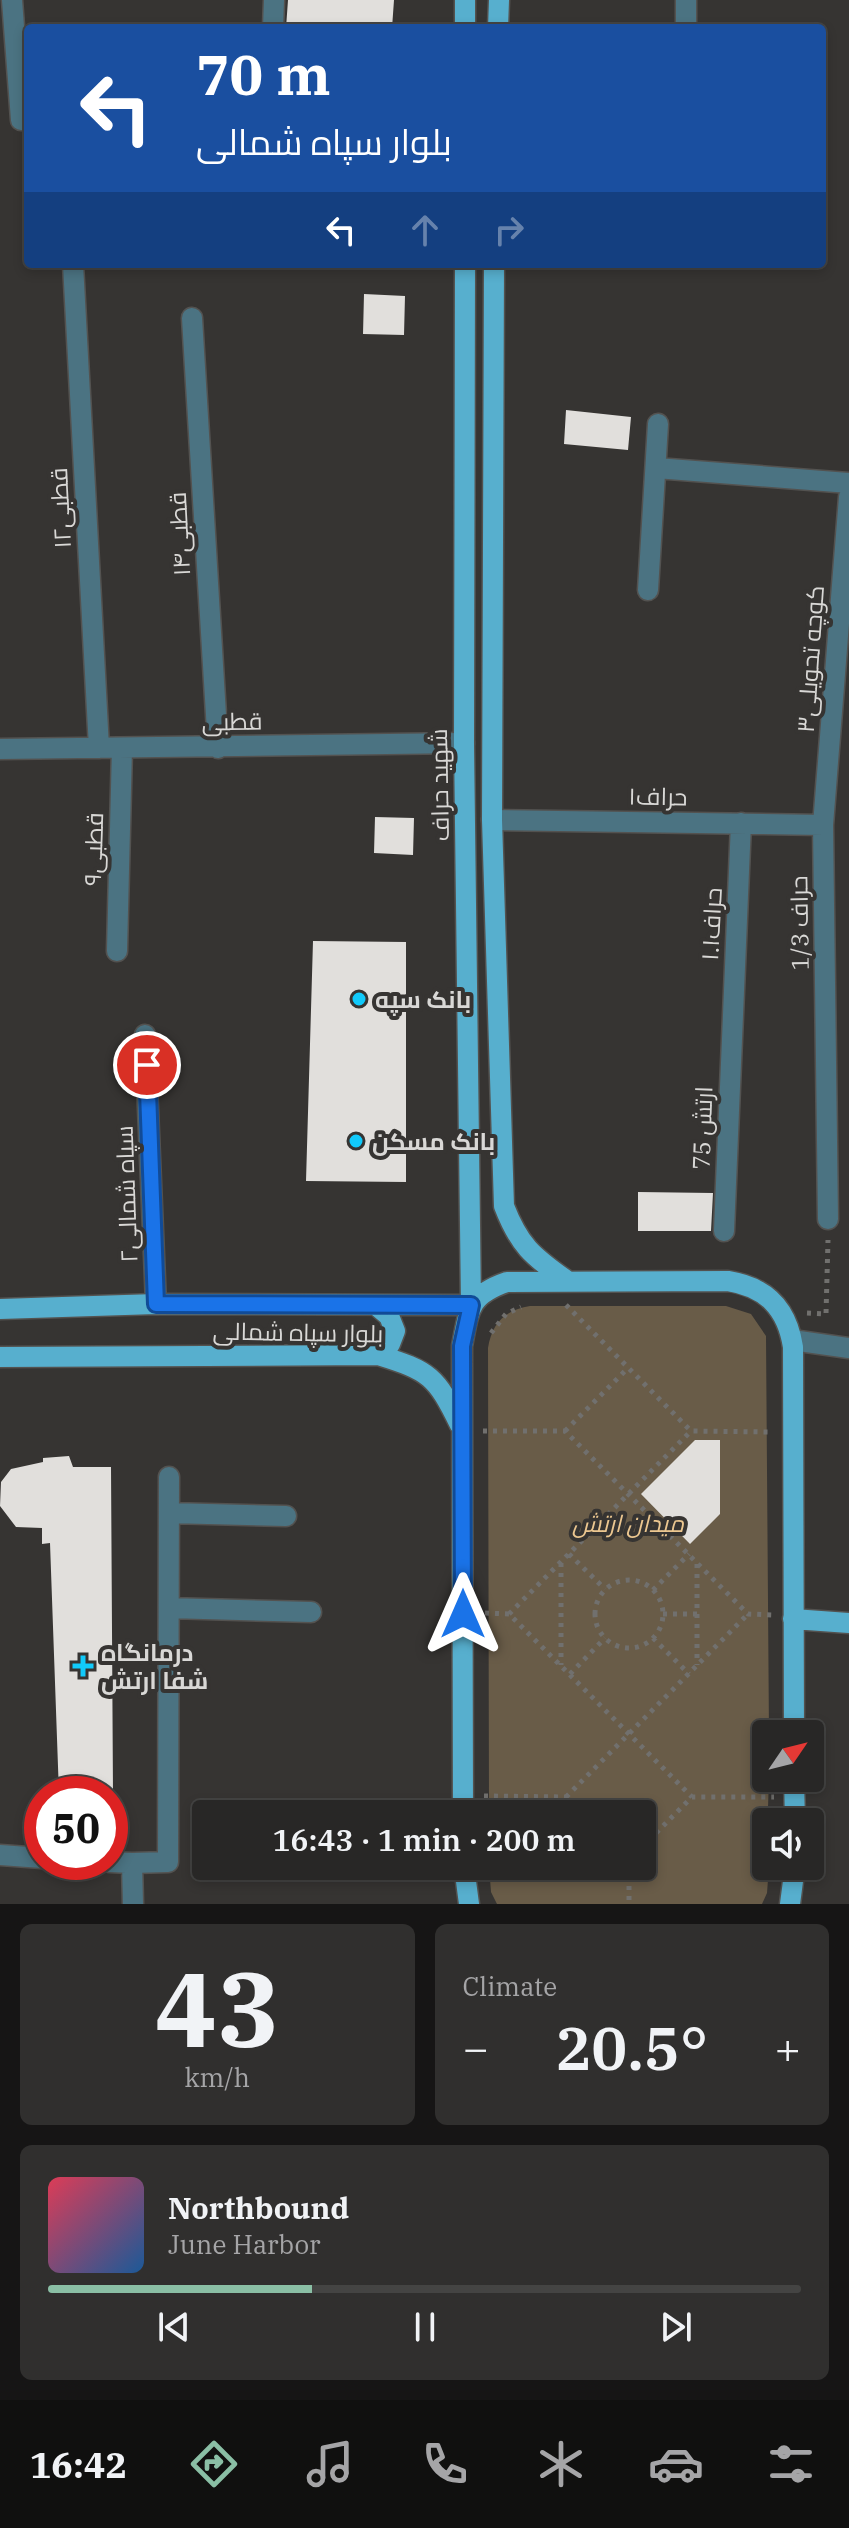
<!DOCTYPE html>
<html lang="en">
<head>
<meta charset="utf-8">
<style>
  body { margin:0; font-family:"IBM Plex Serif",Cairo,serif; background:#302f2e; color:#f1f3f6; height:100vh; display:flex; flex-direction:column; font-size:30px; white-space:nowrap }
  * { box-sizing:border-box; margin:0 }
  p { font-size:26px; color:#a5a5a7 }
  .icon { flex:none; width:44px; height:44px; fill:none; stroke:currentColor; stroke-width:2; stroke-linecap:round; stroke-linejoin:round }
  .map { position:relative; height:1904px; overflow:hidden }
  .panel { display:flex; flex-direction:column; gap:20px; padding:20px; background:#161515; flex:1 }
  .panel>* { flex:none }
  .banner { position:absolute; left:24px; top:24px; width:802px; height:244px; border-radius:8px; box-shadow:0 4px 12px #0003,0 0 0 2px #444443; background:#1a4fa0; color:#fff; overflow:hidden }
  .needle { width:52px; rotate:55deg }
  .tools { position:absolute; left:752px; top:1720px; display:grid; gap:16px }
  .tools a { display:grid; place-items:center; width:72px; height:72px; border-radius:8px; background:#282726; box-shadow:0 4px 12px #0003,0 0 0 2px #444443; font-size:40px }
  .speed { position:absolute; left:24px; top:1776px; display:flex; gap:16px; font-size:40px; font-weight:700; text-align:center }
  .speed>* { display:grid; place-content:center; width:104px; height:104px; border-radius:50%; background:#282726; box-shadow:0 4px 12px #0003,0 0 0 2px #444443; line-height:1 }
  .speed .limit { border:12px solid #d22; background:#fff; color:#111 }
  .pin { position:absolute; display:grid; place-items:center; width:68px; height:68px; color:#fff; margin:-34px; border:4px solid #fff; border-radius:50%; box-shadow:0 2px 8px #0007 }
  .me { position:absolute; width:88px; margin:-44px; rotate:0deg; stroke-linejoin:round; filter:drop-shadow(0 0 6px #0008) }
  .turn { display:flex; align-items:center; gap:28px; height:168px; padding:0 40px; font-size:36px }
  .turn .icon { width:104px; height:104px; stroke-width:2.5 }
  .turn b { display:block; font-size:56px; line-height:68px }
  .lanes { display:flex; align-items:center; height:76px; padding:0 40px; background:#0003; justify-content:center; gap:40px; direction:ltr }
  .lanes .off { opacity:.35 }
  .big { font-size:60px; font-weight:600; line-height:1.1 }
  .panel .tile { flex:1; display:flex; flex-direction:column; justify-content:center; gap:12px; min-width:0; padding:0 28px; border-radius:12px; background:#302f2e }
  .panel .dial { align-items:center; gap:0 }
  .dial b { font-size:104px; line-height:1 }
  .song { display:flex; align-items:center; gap:24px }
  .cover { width:96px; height:96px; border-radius:12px; background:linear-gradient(135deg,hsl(350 70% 55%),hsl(210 70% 35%)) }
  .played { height:8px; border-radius:4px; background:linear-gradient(90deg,#8abfa5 35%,#444443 35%) }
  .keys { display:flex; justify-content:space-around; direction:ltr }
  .heat { display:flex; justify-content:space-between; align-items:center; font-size:44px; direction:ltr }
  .panel .tiles { flex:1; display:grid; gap:20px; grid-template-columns:1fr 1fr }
  .tile:last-child { grid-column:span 2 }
  .trip { position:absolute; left:192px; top:1800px; width:464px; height:80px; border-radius:8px; background:#282726; box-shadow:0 4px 12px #0003,0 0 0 2px #444443; font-weight:600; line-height:80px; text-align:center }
  .menu { display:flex; height:128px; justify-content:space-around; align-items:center; background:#10100f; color:#a5a5a7 }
  .menu .icon { width:56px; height:56px }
  .menu .on { color:#8abfa5 }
  .menu b { font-size:36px; color:#f1f3f6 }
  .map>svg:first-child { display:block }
  .green { fill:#695c48 }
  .building { fill:#e1dfdc }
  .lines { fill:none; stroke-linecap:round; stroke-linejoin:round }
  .minor-casing { stroke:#535250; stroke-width:23 }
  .major-casing { stroke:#535250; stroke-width:23 }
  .path { stroke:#71706e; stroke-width:5; stroke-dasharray:4 6; stroke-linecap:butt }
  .minor { stroke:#4b7382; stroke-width:20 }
  .major { stroke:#57afce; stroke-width:20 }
  .route-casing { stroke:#114b97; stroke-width:20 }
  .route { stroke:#1a73e8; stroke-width:14 }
  .poi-dot { fill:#11cafb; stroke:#363432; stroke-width:3 }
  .labels { text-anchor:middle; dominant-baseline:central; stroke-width:8; stroke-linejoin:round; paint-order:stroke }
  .street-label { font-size:24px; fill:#d9d8d6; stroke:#363432 }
  .poi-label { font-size:24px; font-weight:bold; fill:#d9d8d6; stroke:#363432; text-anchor:start }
  .park-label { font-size:24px; font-style:italic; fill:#ecc790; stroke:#363432 }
</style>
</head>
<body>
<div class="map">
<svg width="849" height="1904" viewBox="0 0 849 1904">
  <rect width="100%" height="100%" fill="#363432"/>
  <path class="green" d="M530,1306H726L751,1314L766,1336L769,1734H766V1778H769L766,1866H769L767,1893L762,1904H497L491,1892L489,1866H642V1814H489L488,1348C492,1323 505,1310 530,1306Z"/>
  <path class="building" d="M288,0H394L392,28H286Z
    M364,294L405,296L404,335L363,334Z
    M566,410L631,417L628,450L564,444Z
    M375,817L414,818L413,855L374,853Z
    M313,941L406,942V1182L306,1181Z
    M638,1192L713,1193L711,1231H638Z
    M695,1440H720V1514L690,1544L641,1494Z
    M69,1456L73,1467H111L113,1794H59L50,1543L42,1544V1528L16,1527L0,1506L1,1482L11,1469L43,1462V1458Z"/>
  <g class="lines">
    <defs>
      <path id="minor" d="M12,0L21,120
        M273,28L274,0
        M686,28V0
        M73,264L99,748
        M192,318L218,748
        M656,468L849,483
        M648,590L658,424
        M0,749L464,743
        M492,820L823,825
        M117,951L122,748
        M145,1035L156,1304
        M828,1219L823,825L849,497
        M724,1231L741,823
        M792,1340L849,1348
        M169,1513L286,1516
        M169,1608L311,1612
        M0,1855L42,1858
        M110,1862L132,1863
        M133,1904L132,1863L168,1862L169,1477"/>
      <path id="major" d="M465,28V0
        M498,28L499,0
        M494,264L492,820L504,1206C519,1245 532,1256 566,1280
        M377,1306L389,1316L395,1331L390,1344L378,1355
        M0,1309L156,1304L471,1305L464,743L465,264
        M0,1357L378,1355C430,1371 436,1376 460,1425
        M793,1619L849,1623
        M794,1778L795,1822
        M463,1814L462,1346C469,1309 469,1295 507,1282L728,1281C766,1287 787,1308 793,1347L794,1734
        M464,1866L469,1904
        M790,1904L795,1866"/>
    </defs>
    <use href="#minor" class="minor-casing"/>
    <use href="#major" class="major-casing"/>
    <path class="path" d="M566,1305L691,1431L771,1432
      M807,1313L826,1314L828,1240
      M491,1333L506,1314L521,1307
      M483,1431H565L748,1614L773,1615
      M565,1431L628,1368
      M569,1554L605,1589
      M561,1563V1665
      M697,1564V1665
      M595 1614a34 34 0 1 1 68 0a34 34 0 1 1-68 0Z
      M653,1590L689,1554
      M485,1613L509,1614L692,1797
      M509,1614L691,1431
      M663,1614H697
      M653,1638L689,1674
      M570,1674L605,1638
      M484,1796L566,1797L583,1814
      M566,1797L748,1614
      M642,1847L692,1797H774
      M629,1866V1904"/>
    <use href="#minor" class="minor"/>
    <use href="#major" class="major"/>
  </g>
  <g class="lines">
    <defs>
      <path id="route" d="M147,1065L156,1304L471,1305L462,1346L463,1614"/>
    </defs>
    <use href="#route" class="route-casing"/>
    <use href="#route" class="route"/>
  </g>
  <g class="poi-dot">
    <circle cx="359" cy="999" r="8"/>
    <circle cx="356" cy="1141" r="8"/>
    <path d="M79 1654h8v8h8v8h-8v8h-8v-8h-8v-8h8z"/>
  </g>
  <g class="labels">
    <g class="street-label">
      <text transform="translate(60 508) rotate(-93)">قطبی۱۲</text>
      <text transform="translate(179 534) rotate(-93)">قطبی۱۴</text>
      <text transform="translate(810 659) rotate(-86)">کوچه تحویلی۳</text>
      <text transform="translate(232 721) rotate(-1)">قطبی</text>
      <text transform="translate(439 785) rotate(-91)">شهید حراف</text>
      <text transform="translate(658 796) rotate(1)">حراف۱</text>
      <text transform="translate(93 849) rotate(-88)">قطبی۹</text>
      <text transform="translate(799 923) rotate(-91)">1/3 حراف</text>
      <text transform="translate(711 924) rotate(-87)">حراف۱.۱</text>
      <text transform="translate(702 1128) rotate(-88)">75 ارتش</text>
      <text transform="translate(126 1194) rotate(-92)">سپاه شمالی۲</text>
      <text transform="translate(298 1332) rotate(1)">بلوار سپاه شمالی</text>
    </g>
    <g class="poi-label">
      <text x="375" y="999">بانک سپه</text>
      <text x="372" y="1141">بانک مسکن</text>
      <text x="101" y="1652">درمانگاه<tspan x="101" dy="28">شفا ارتش</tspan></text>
    </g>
    <g class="park-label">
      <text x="628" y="1523">میدان ارتش</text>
    </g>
  </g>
</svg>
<div class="tools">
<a><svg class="needle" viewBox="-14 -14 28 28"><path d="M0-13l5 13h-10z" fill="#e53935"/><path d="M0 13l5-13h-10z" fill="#a5a5a7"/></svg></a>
<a><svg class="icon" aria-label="sound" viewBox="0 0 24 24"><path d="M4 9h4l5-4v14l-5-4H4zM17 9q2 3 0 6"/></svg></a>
</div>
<div class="speed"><div class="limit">50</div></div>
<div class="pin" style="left:147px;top:1065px;background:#d93025"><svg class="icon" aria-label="arrive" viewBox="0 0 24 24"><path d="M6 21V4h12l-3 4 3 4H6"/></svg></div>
<svg class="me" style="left:463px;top:1614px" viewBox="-20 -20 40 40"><path d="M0-17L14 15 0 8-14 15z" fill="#1a73e8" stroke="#fff" stroke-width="4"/></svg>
<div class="trip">16:43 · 1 min · 200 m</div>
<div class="banner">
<div class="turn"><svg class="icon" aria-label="left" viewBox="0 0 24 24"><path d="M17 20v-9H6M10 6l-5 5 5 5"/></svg><div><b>70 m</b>بلوار سپاه شمالی</div></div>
<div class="lanes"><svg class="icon" aria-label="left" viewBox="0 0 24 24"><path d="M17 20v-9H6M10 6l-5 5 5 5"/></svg><svg class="icon off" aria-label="ahead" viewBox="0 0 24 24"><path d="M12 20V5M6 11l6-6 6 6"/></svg><svg class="icon off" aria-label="right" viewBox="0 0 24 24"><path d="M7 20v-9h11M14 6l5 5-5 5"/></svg></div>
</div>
</div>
<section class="panel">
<div class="tiles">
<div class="tile dial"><b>43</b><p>km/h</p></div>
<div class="tile"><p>Climate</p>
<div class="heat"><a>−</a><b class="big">20.5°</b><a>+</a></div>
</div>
<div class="tile">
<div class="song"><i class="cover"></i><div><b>Northbound</b><p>June Harbor</p></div></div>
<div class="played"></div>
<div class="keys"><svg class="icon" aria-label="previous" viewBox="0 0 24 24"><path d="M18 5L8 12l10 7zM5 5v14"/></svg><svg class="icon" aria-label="pause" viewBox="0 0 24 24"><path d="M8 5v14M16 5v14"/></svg><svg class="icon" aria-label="next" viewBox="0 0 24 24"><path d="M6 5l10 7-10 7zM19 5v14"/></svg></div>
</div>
</div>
</section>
<nav class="menu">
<b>16:42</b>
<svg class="icon on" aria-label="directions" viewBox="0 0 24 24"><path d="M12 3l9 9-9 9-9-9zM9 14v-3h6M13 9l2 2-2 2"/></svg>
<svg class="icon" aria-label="music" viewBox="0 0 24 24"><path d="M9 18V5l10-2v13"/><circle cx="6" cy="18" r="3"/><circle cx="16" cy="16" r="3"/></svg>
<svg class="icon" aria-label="phone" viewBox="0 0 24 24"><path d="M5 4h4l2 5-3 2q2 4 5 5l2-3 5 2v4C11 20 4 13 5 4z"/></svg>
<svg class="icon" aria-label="climate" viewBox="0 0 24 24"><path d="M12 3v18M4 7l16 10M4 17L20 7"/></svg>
<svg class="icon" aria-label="car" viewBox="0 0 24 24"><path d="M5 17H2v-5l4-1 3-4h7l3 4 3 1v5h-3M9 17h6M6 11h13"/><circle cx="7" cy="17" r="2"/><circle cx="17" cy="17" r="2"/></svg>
<svg class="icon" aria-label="filters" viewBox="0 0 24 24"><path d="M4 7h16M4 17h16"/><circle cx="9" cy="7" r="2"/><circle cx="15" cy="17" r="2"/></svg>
</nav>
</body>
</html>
